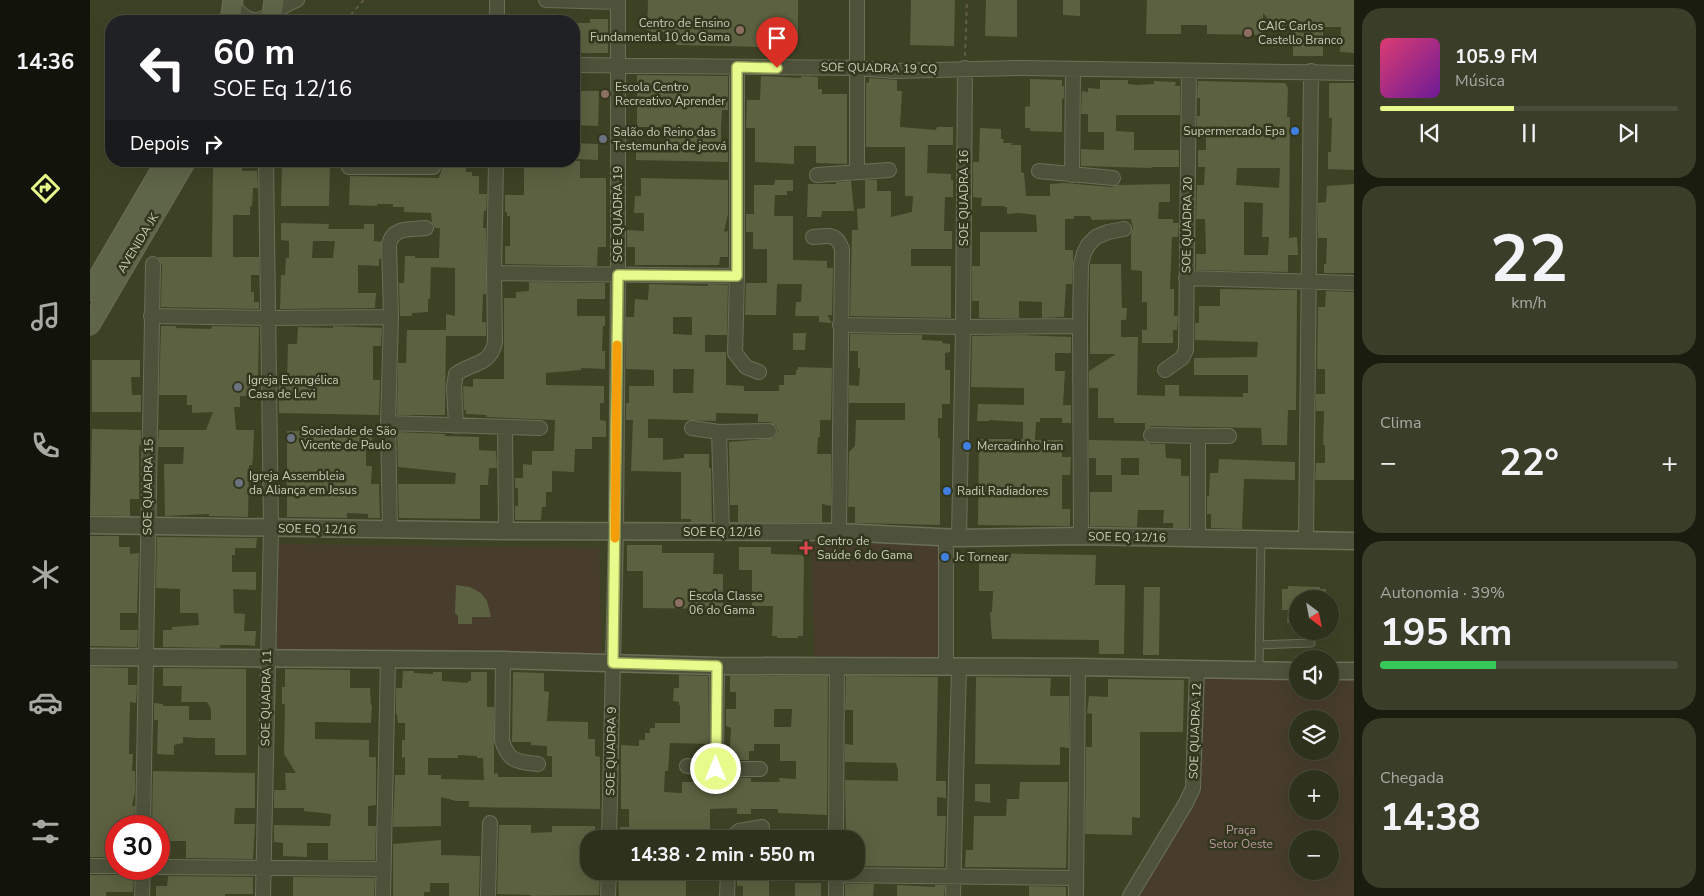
<!DOCTYPE html>
<html lang="pt">
<head>
<meta charset="utf-8">
<style>
  body { margin:0; font-family:"Nunito Sans",sans-serif; background:#3a3e29; color:#f1f3f6; height:100vh; display:flex; flex-direction:column; font-size:19px; white-space:nowrap }
  * { box-sizing:border-box; margin:0 }
  p { font-size:16px; color:#a7aaa3 }
  .icon { flex:none; width:28px; height:28px; fill:none; stroke:currentColor; stroke-width:2; stroke-linecap:round; stroke-linejoin:round }
  .map { position:relative; flex:1; overflow:hidden }
  .drawer { display:flex; flex-direction:column; gap:8px; padding:8px; background:#191c0f; width:350px }
  .drawer>* { flex:none }
  .guide { position:absolute; left:15px; top:15px; width:475px; height:152px; border-radius:20px; box-shadow:0 5px 20px #0002,0 0 0 1px #494d3b; background:#202124; color:#fff; overflow:hidden }
  .needle { width:32px; rotate:148deg }
  .tools { position:absolute; left:1199px; top:590px; display:grid; gap:10px }
  .tools a { display:grid; place-items:center; width:50px; height:50px; border-radius:50%; background:#2e321c; box-shadow:0 5px 20px #0002,0 0 0 1px #494d3b; font-size:25px }
  .speed { position:absolute; left:15px; top:815px; display:flex; gap:10px; font-size:25px; font-weight:700; text-align:center }
  .speed>* { display:grid; place-content:center; width:65px; height:65px; border-radius:50%; background:#2e321c; box-shadow:0 5px 20px #0002,0 0 0 1px #494d3b; line-height:1 }
  .speed .limit { border:8px solid #d22; background:#fff; color:#111 }
  .pin { position:absolute; display:grid; place-items:center; width:42px; height:42px; color:#fff; margin:-51px -21px; border-radius:50% 50% 50% 0; rotate:-45deg; box-shadow:0 0 5px #0007 }
  .pin .icon { rotate:45deg }
  .me { position:absolute; width:55px; margin:-28px; rotate:0deg; stroke-linejoin:round; filter:drop-shadow(0 0 4px #0008) }
  .turn { display:flex; align-items:center; gap:18px; height:105px; padding:0 25px; font-size:22px }
  .turn .icon { width:65px; height:65px; stroke-width:2.5 }
  .turn b { display:block; font-size:35px; line-height:42px }
  .then { display:flex; align-items:center; height:48px; padding:0 25px; background:#0003; gap:10px; font-size:19px }
  .big { font-size:38px; font-weight:700; line-height:1.1 }
  .drawer .card { flex:1; display:flex; flex-direction:column; justify-content:center; gap:8px; min-width:0; padding:0 18px; border-radius:20px; background:#3a3e29 }
  .drawer .dial { align-items:center; gap:0 }
  .dial b { font-size:65px; line-height:1 }
  .song { display:flex; align-items:center; gap:15px }
  .cover { width:60px; height:60px; border-radius:8px; background:linear-gradient(135deg,hsl(340 70% 55%),hsl(280 70% 35%)) }
  .played { height:5px; border-radius:2px; background:linear-gradient(90deg,#e7fb8c 45%,#494d3b 45%) }
  .keys { display:flex; justify-content:space-around; direction:ltr }
  .heat { display:flex; justify-content:space-between; align-items:center; font-size:28px; direction:ltr }
  .charge { height:8px; border-radius:4px; background:linear-gradient(90deg,#34c759 39%,#494d3b 0) }
  .trip { position:absolute; left:490px; top:830px; width:285px; height:50px; border-radius:20px; background:#2e321c; box-shadow:0 5px 20px #0002,0 0 0 1px #494d3b; font-weight:700; line-height:50px; text-align:center }
  main { display:flex; flex:1; min-height:0 }
  .tab-bar { display:flex; flex-direction:column; width:90px; justify-content:space-around; align-items:center; background:#12140b; color:#a7aaa3 }
  .tab-bar .icon { width:35px; height:35px }
  .tab-bar .active { color:#e7fb8c }
  .tab-bar b { font-size:22px; color:#f1f3f6 }
  .map>svg:first-child { display:block }
  .green { fill:#483d2c; fill-rule:evenodd }
  .building { fill:#5c6141; fill-rule:evenodd }
  .lines { fill:none; stroke-linecap:round; stroke-linejoin:round }
  .service-casing { stroke:#6b6f58; stroke-width:9 }
  .minor-casing { stroke:#6b6f58; stroke-width:16 }
  .tertiary-casing { stroke:#6b6f58; stroke-width:19 }
  .secondary-casing { stroke:#6b6f58; stroke-width:21 }
  .path { stroke:#645c4a; stroke-width:2; stroke-dasharray:4 4; stroke-linecap:butt }
  .service { stroke:#4e523a; stroke-width:7 }
  .minor { stroke:#4e523a; stroke-width:14 }
  .tertiary { stroke:#4e523a; stroke-width:16 }
  .secondary { stroke:#5f6548; stroke-width:19 }
  .route-casing { stroke:#96a35b; stroke-width:12 }
  .route { stroke:#e7fb8c; stroke-width:9 }
  .slow { stroke:#f59e0b; stroke-width:9 }
  .education-dot { fill:#8d6e63; stroke:#33371e; stroke-width:2 }
  .shop-dot { fill:#3f7fe0; stroke:#33371e; stroke-width:2 }
  .worship-dot { fill:#6b7280; stroke:#33371e; stroke-width:2 }
  .health-dot { fill:#e0444e; stroke:#33371e; stroke-width:2 }
  .labels { text-anchor:middle; dominant-baseline:central; stroke-width:5; stroke-linejoin:round; paint-order:stroke }
  .poi-label { font-size:12px; fill:#c8ccb7; stroke:#33371e; text-anchor:start }
  .street-label { font-size:12px; fill:#c8ccb7; stroke:#33371e }
  .park-label { font-size:12px; fill:#ba99a0; stroke:#33371e }
</style>
</head>
<body>
<main>
<nav class="tab-bar">
<b>14:36</b>
<svg class="icon active" aria-label="directions" viewBox="0 0 24 24"><path d="M12 3l9 9-9 9-9-9zM9 14v-3h6M13 9l2 2-2 2"/></svg>
<svg class="icon" aria-label="music" viewBox="0 0 24 24"><path d="M9 18V5l10-2v13"/><circle cx="6" cy="18" r="3"/><circle cx="16" cy="16" r="3"/></svg>
<svg class="icon" aria-label="phone" viewBox="0 0 24 24"><path d="M5 4h4l2 5-3 2q2 4 5 5l2-3 5 2v4C11 20 4 13 5 4z"/></svg>
<svg class="icon" aria-label="climate" viewBox="0 0 24 24"><path d="M12 3v18M4 7l16 10M4 17L20 7"/></svg>
<svg class="icon" aria-label="car" viewBox="0 0 24 24"><path d="M5 17H2v-5l4-1 3-4h7l3 4 3 1v5h-3M9 17h6M6 11h13"/><circle cx="7" cy="17" r="2"/><circle cx="17" cy="17" r="2"/></svg>
<svg class="icon" aria-label="filters" viewBox="0 0 24 24"><path d="M4 7h16M4 17h16"/><circle cx="9" cy="7" r="2"/><circle cx="15" cy="17" r="2"/></svg>
</nav>
<div class="map">
<svg width="1264" height="896" viewBox="0 0 1264 896">
  <rect width="100%" height="100%" fill="#3e4225"/>
  <path class="green" d="M722,542L851,546V659L724,656Z
    M187,544L509,548L512,655L187,653Z
    M1207,678L1208,691H1240V678H1264V896H1049L1109,795L1110,679ZM1208,719H1240V751H1208ZM1208,779H1240V811H1208ZM1208,839H1240V871H1208Z"/>
  <path class="building" d="M558,0H708V37H677V47L586,45V32H557Z
    M821,0H865L864,46L820,45Z
    M896,0H927V37L895,36Z
    M973,0H990V16L973,15Z
    M1057,0H1264V53L1250,52L1251,27H1233V56H1203V22L1189,31L1173,13V35L1117,34V25H1091V34H1056Z
    M500,19H518V53H484V23H500Z
    M547,75L638,76V110H632L631,128V145L638,146V162L546,160V143H575V127H547Z
    M671,76L711,78V76L728,77V89H732V94H757V164L726,163V146H704V164L665,162V128H656L657,100H670Z
    M779,78L807,80V91H812L810,127L846,130L847,127H863V145H838L837,173L861,174V180H863V197H855L854,231H862V249H821V266H861V318L760,316L762,230H768L767,209L775,208V180H787V191H801V217L822,212L823,196H815V147H776V83L779,82Z
    M940,79L972,80V86H974V98L972,99V132L940,131V128H935V107L940,106Z
    M1010,80H1038V84L1047,85L1064,84V81L1086,82L1085,86H1090V115H1026V131L1044,132V150H1089V167H1062V168L991,166V149L1014,150V132H998V114H991L992,91L998,92V88L1010,89Z
    M1108,81L1195,83L1198,88L1197,117H1200L1199,238L1207,237L1208,255H1198V272L1106,270V254H1116L1115,219H1106L1107,185H1114L1115,167H1108V150H1116V133H1107V116H1110V98H1107ZM1147,168H1190L1189,188L1146,185ZM1154,202L1173,203L1172,237H1179L1178,255H1154Z
    M1239,83H1264V170L1238,169V152H1241L1242,118H1239Z
    M484,91H509L508,126L484,125Z
    M890,128L911,129V139H914L913,143H922L921,145H931V172L934,173L936,196H960V184L974,183L1022,187L1028,185L1080,184V202H1069L1068,219H1083V223H1089L1088,237H1082L1080,289H1084V316H1088L1087,330H1083V343H1052V330H1057V302H1052V271L1041,270V234L1043,228L1041,219L1002,220L1000,216H984V219H975V250H983V260L982,284H976L974,317L952,318V302L929,301V318H889V301H882V266H890V232H947L946,215L929,213L917,214V207H914V206H891L892,198L883,197V162H889Z
    M484,143L508,144V160L484,159Z
    M123,161H152V171H167L168,188H163L162,206H160V215H143V257H169V275H161V292H164V302H169V309L71,307L72,264L68,257H122Z
    M192,161H240L239,206H191Z
    M358,161H376V172H382V176H389V194H397L396,211H394L393,228H396V294H393L392,322H396V336H356L355,415H307L308,363H316L317,330H356V314L365,316V268L341,267L340,299H338V312L322,313V316H310L309,283H314L315,256H325V258H349L350,228H345L342,222L341,213L314,212V207H303V204H287V206L259,205L260,176L349,178L352,168H358Z
    M434,161L472,163V161H490V178H516V247H508L507,266L415,264V246H420V216H417V212H415V195H434Z
    M551,178L638,180V214L634,232L638,231V257H630L629,265H545V247H537V230L554,231V213H544L545,196H551Z
    M685,180H703V191H697V195H685L684,216H703V260L737,261V268H743L742,315H737L742,323L729,322V316H705L706,302H711L712,284H687L686,315H655L656,283H677V249H663V232H656V214H664V185H684Z
    M761,181L764,211H732L731,217H717L718,184H746V182Z
    M1264,184V273H1234V264H1236L1237,238H1228V203L1236,202L1237,186Z
    M191,223L239,224L238,229H274V224H284V241L291,242V259H289V266L268,265V293H286L285,308L190,309L191,275H195L196,258H199V241L191,240ZM223,241H245L243,258H222Z
    M1000,264H1031L1032,308H1037L1036,320H1031V337H1048L1047,395L1075,396V385H1089V396L1153,397V393H1158V375H1104V358L1167,357L1168,342L1105,340V323H1109V306H1130V289L1207,290L1206,410H1198L1197,445H1172L1171,428L1061,426L1055,429V423H1024V418H1008V388H999V371L1026,354H1000Z
    M439,282L515,283V299H487V316H515V326H513L512,351H515V369L491,368V370L456,373V385L514,386V403H510V420L516,421V437H502V449H485L484,472L462,471V492H456V507H452L451,520H425V506H428V488H425V478H433V464L442,465V451H464L465,420L397,417L396,415L376,414V410H374L373,386L383,387V379H414V298H426V292L439,291Z
    M559,284L618,286V284L638,285L637,335H615V352H636V385L654,386V391H689V385H694V375H706V370H708V367L742,368L741,420H730V437H728L727,454H741V506L732,504V522H648V505H640L639,442L684,438L688,431L686,426L679,422H668V414L626,413V421L558,419V438H573V460L594,458V454H619V468H621L622,522H601V519H591V472L541,471L543,420H536V403H539V386H564V370L536,369V317H544L545,299L558,300ZM583,317H602V335L583,334ZM583,369H604L603,393H583Z
    M1236,291L1264,292V480H1225L1226,463H1235V445H1233L1234,411H1226V394H1235V369H1227L1228,307H1235Z
    M71,326H86V328L121,329L122,326L169,327L168,379H161V396H150V407H144L146,430H164L163,458L162,465H159L158,517L119,516V514L75,516L74,464H93L94,447H68L69,430H116L123,412L102,413V405H97V395H69Z
    M243,326L292,328L291,346H283V380H290L289,415L189,413V379H197L198,344H207L208,327L243,328Z
    M703,333H716L715,350H703Z
    M760,334L832,335V340L852,341V343L860,344V352L855,353V370H860V404H852V418H848V438H850V525L765,523V507H758L759,452L765,446L766,420H815V403H759V385L769,386L770,368H768V351H760Z
    M929,335L981,337V353H965V371H975L973,405H981V423H972V418H950V422H946L945,440H973L972,457H981L980,475H972V509H980V526L888,525L889,439H933V422L899,420V421H887L888,404L934,405V388L881,387L882,336Z
    M2,360H50V377H41L42,395H51V412H2Z
    M2,429L51,430V445H49V499H40V516L0,515Z
    M197,431L282,432V441L276,444V466H282L281,484H289L290,518H278V514L257,513V518L197,517Z
    M307,432L355,434V436L389,437V450L406,451L407,468H399L398,485H390V519L309,518L308,484H365L366,473L308,467Z
    M999,440L1055,441L1061,444H1075L1076,458L1091,459V476H1099V528H1083V523H1073L1074,510H1048L1047,527L1000,526V492H1022V475H1006V458H999ZM1031,458H1049V475H1031Z
    M1129,459L1205,462V480L1154,479L1152,529L1121,528V514H1117V496H1119L1120,473H1128Z
    M0,536H29V547H40V554L49,553L47,613H30V630H48L47,647L0,646Z
    M67,537L167,538L166,548H145V555H142V572H166V590L143,589L144,613L155,614L154,631H166L165,646L156,645H130V648L73,647V630H82V627L109,625L108,613H90V589L66,588Z
    M537,545H572V553H624L623,574H633V609L553,608V571H537Z
    M649,547H681V554L714,555L713,636H708V638H687V636H682L683,606H662V570H649Z
    M889,553L1006,555L1005,585H1035L1034,654H1009V640L902,639L900,612H902L903,591H889Z
    M366,585L380,587L391,593L397,601L401,617H382V624H368V616L365,613Z
    M1198,586L1230,587V589H1236V599H1208V623H1197L1198,610H1192V589H1198Z
    M1054,587H1070L1069,655H1053Z
    M0,667L38,668V685H47L46,703L40,702L39,754H43L42,771H45V792L42,806H45L44,824V826H26V850H23V857H0Z
    M73,668L156,669V755H125V738H107L93,737V743L84,745V755L67,754L68,720H64V703L73,704V706H99V720H121V709L117,702H91L92,686H73Z
    M195,669L260,670V688H280L281,705H282L281,723L225,722V739L279,740V757H286V805L278,806V826H286L285,860H238V843H217V857L193,856V843L184,842V825L240,826L241,814L214,811V808H184V790H196L195,773H206L194,754L195,704H192V687H195Z
    M313,671H324V673L343,674V672H352V681L378,683V681H381V672H397V707H404V774L408,773V777H462V756H457V746L441,745V742H422L423,672L454,673V691L459,692L457,721L498,722V739H505V756L510,757V809L379,807V801H366L351,797V826L303,827L305,775H315V757L312,758V740H315V723H308L307,714H306V688H312ZM368,755L387,756V758H393L394,780L351,779V775H338V758H368Z
    M589,675L618,676V744L580,743L578,771H575L574,792L592,793V782H606V777L661,778V782H690L689,778L706,779V761H690V744H664V751H659V760H639L641,728L636,726V709H646V692H640V676H738L737,815L688,813V809H661V814H647V808L620,809V829H623V839H530V827H539V809H531V745L549,746V740H555V733H560V728H565V723H590V705H589V702L583,701L584,688H589ZM684,709H702L701,727H684Z
    M756,676L848,677L846,781H856V798L847,797V816H856L854,867L770,866V862H768L766,839H756L755,780L808,781V770L806,763L755,762V744L763,745V710H755Z
    M886,677L961,678L960,696H979V748L970,747V765L885,764Z
    M1018,679L1094,680L1093,732H1050V818L1042,817V835L995,834L996,747H1002V714L997,713L999,696L1018,697Z
    M63,771L165,773V808H145L144,824H165L163,859L96,858V841H70L71,829H69V826H62Z
    M930,782H978L976,868L875,867L876,850H883L884,816H916L917,799H929Z
    M885,784H900V803L885,801Z
    M409,825H441V833L462,832V826H505V839H499V871H510L509,895L441,896V895L407,894Z
    M351,840V855L390,856L389,896H359V883H340V892H334V896H303V844Z
    M530,871H555V873L559,872V878L585,879V871H596V896H529L528,878H530Z
    M647,871H679V896H653V886H647Z
    M0,875H44L43,892H16V896H0Z
    M78,876L163,877V894H135V896H66V886H77Z
    M203,877L285,878L284,896H203Z
    M705,883H731V896H705Z
    M755,884H784L783,896H755Z
    M807,885L845,887V885H855L854,896H807Z
    M939,886L976,887V896H939Z"/>
  <g class="lines">
    <defs>
      <path id="service" d="M1169,645L1221,643
        M1169,670L1171,539"/>
      <path id="minor" d="M407,0V21
        M456,0L528,2
        M767,0V172
        M143,5C168,38 180,8 207,0
        M484,65L767,68L804,71L931,68L1264,73
        M647,67V276L645,353L656,367L669,372
        M259,167H343
        M949,171L1023,178
        M727,175L799,170
        M982,175L983,69
        M723,237C738,236 746,232 752,249L749,532
        M404,273L647,276
        M1096,278L1264,283
        M61,316L177,318L301,317
        M750,325L873,327L990,326
        M1075,370L1092,358L1096,350L1099,71
        M298,423L450,428
        M366,426L364,386L366,374C383,362 400,366 405,342L404,273L406,161
        M415,427L416,531
        M602,428L629,432
        M1061,435L1108,436
        M300,530L298,423L301,317L299,244C304,226 320,230 336,228
        M632,531L629,432L679,431
        M991,536L990,326L991,264L994,253L998,245L1006,237L1018,232L1034,229
        M856,537V667
        M869,538L873,327L875,68
        M1108,538V436H1139
        M1216,540L1221,71
        M413,660L412,740C418,762 428,762 448,764
        M597,766L626,769H670
        M626,769L627,666
        M53,826L63,264
        M519,839L526,531L528,275V0
        M640,839L649,831L672,827
        M746,839L747,665
        M0,866H26
        M69,867L293,869
        M746,871V896
        M746,875L985,878
        M52,896L53,869
        M173,896L181,528L176,161
        M293,896L298,659
        M398,896L400,823
        M518,896L519,871
        M637,896L638,871
        M863,896L869,666
        M986,896L988,667
        M1040,896L1096,803L1103,788L1107,670"/>
      <path id="tertiary" d="M0,525L416,531L749,532L869,538L991,536L1264,541
        M0,657L413,660L627,666L988,667L1208,671
        M1240,671H1264"/>
      <path id="secondary" d="M140,21L143,0
        M178,21L182,14L184,0
        M0,291L76,161
        M0,325L96,161"/>
    </defs>
    <use href="#service" class="service-casing"/>
    <use href="#minor" class="minor-casing"/>
    <use href="#tertiary" class="tertiary-casing"/>
    <use href="#secondary" class="secondary-casing"/>
    <path class="path" d="M255,21L274,0
      M875,56L877,0"/>
    <use href="#service" class="service"/>
    <use href="#minor" class="minor"/>
    <use href="#tertiary" class="tertiary"/>
    <use href="#secondary" class="secondary"/>
  </g>
  <g class="lines">
    <defs>
      <path id="route" d="M626,769L627,666L523,663L528,275L647,276V67L687,68"/>
    </defs>
    <use href="#route" class="route-casing"/>
    <use href="#route" class="route"/>
    <path class="slow" d="M525,538L527,345"/>
  </g>
  <g class="education-dot">
    <circle cx="650" cy="30" r="5"/>
    <circle cx="1158" cy="33" r="5"/>
    <circle cx="515" cy="94" r="5"/>
    <circle cx="589" cy="603" r="5"/>
  </g>
  <g class="shop-dot">
    <circle cx="1205" cy="131" r="5"/>
    <circle cx="877" cy="446" r="5"/>
    <circle cx="857" cy="491" r="5"/>
    <circle cx="855" cy="557" r="5"/>
  </g>
  <g class="worship-dot">
    <circle cx="513" cy="139" r="5"/>
    <circle cx="148" cy="387" r="5"/>
    <circle cx="201" cy="438" r="5"/>
    <circle cx="149" cy="483" r="5"/>
  </g>
  <path class="health-dot" d="M713.5 540.5h5v5h5v5h-5v5h-5v-5h-5v-5h5z"/>
  <g class="labels">
    <g class="poi-label">
      <text x="640" y="23" text-anchor="end">Centro de Ensino<tspan x="640" dy="14">Fundamental 10 do Gama</tspan></text>
      <text x="1168" y="26">CAIC Carlos<tspan x="1168" dy="14">Castello Branco</tspan></text>
      <text x="525" y="87">Escola Centro<tspan x="525" dy="14">Recreativo Aprender</tspan></text>
      <text x="1195" y="131" text-anchor="end">Supermercado Epa</text>
      <text x="523" y="132">Salão do Reino das<tspan x="523" dy="14">Testemunha de jeová</tspan></text>
      <text x="158" y="380">Igreja Evangélica<tspan x="158" dy="14">Casa de Levi</tspan></text>
      <text x="211" y="431">Sociedade de São<tspan x="211" dy="14">Vicente de Paulo</tspan></text>
      <text x="887" y="446">Mercadinho Iran</text>
      <text x="159" y="476">Igreja Assembleia<tspan x="159" dy="14">da Aliança em Jesus</tspan></text>
      <text x="867" y="491">Radil Radiadores</text>
      <text x="727" y="541">Centro de<tspan x="727" dy="14">Saúde 6 do Gama</tspan></text>
      <text x="865" y="557">Jc Tornear</text>
      <text x="599" y="596">Escola Classe<tspan x="599" dy="14">06 do Gama</tspan></text>
    </g>
    <g class="street-label">
      <text transform="translate(789 68) rotate(1)">SOE QUADRA 19 CQ</text>
      <text transform="translate(874 198) rotate(-90)">SOE QUADRA 16</text>
      <text transform="translate(528 214) rotate(-90)">SOE QUADRA 19</text>
      <text transform="translate(1097 225) rotate(-89)">SOE QUADRA 20</text>
      <text transform="translate(48 243) rotate(-59)">AVENIDA JK</text>
      <text transform="translate(58 487) rotate(-89)">SOE QUADRA 15</text>
      <text transform="translate(227 529) rotate(1)">SOE EQ 12/16</text>
      <text x="632" y="532">SOE EQ 12/16</text>
      <text transform="translate(1037 537) rotate(1)">SOE EQ 12/16</text>
      <text transform="translate(176 698) rotate(-89)">SOE QUADRA 11</text>
      <text transform="translate(1105 731) rotate(-88)">SOE QUADRA 12</text>
      <text transform="translate(521 751) rotate(-89)">SOE QUADRA 9</text>
    </g>
    <g class="park-label">
      <text x="1151" y="830">Praça<tspan x="1151" dy="14">Setor Oeste</tspan></text>
    </g>
  </g>
</svg>
<div class="tools">
<a><svg class="needle" viewBox="-14 -14 28 28"><path d="M0-13l5 13h-10z" fill="#e53935"/><path d="M0 13l5-13h-10z" fill="#a7aaa3"/></svg></a>
<a><svg class="icon" aria-label="sound" viewBox="0 0 24 24"><path d="M4 9h4l5-4v14l-5-4H4zM17 9q2 3 0 6"/></svg></a>
<a><svg class="icon" aria-label="layers" viewBox="0 0 24 24"><path d="M12 4l9 5-9 5-9-5zM3 14l9 5 9-5"/></svg></a>
<a>+</a>
<a>−</a>
</div>
<div class="speed"><div class="limit">30</div></div>
<div class="pin" style="left:687px;top:68px;background:#d93025"><svg class="icon" aria-label="arrive" viewBox="0 0 24 24"><path d="M6 21V4h12l-3 4 3 4H6"/></svg></div>
<svg class="me" style="left:626px;top:769px" viewBox="-20 -20 40 40"><circle r="17" fill="#e7fb8c" stroke="#fff" stroke-width="3"/><path d="M0-11L8 9 0 5-8 9z" fill="#fff"/></svg>
<div class="trip">14:38 · 2 min · 550 m</div>
<div class="guide">
<div class="turn"><svg class="icon" aria-label="left" viewBox="0 0 24 24"><path d="M17 20v-9H6M10 6l-5 5 5 5"/></svg><div><b>60 m</b>SOE Eq 12/16</div></div>
<div class="then">Depois<svg class="icon" aria-label="right" viewBox="0 0 24 24"><path d="M7 20v-9h11M14 6l5 5-5 5"/></svg></div>
</div>
</div>
<section class="drawer">
<div class="card">
<div class="song"><i class="cover"></i><div><b>105.9 FM</b><p>Música</p></div></div>
<div class="played"></div>
<div class="keys"><svg class="icon" aria-label="previous" viewBox="0 0 24 24"><path d="M18 5L8 12l10 7zM5 5v14"/></svg><svg class="icon" aria-label="pause" viewBox="0 0 24 24"><path d="M8 5v14M16 5v14"/></svg><svg class="icon" aria-label="next" viewBox="0 0 24 24"><path d="M6 5l10 7-10 7zM19 5v14"/></svg></div>
</div>
<div class="card dial"><b>22</b><p>km/h</p></div>
<div class="card"><p>Clima</p>
<div class="heat"><a>−</a><b class="big">22°</b><a>+</a></div>
</div>
<div class="card"><p>Autonomia · 39%</p><b class="big">195 km</b><div class="charge"></div></div>
<div class="card"><p>Chegada</p><b class="big">14:38</b></div>
</section>
</main>
</body>
</html>
